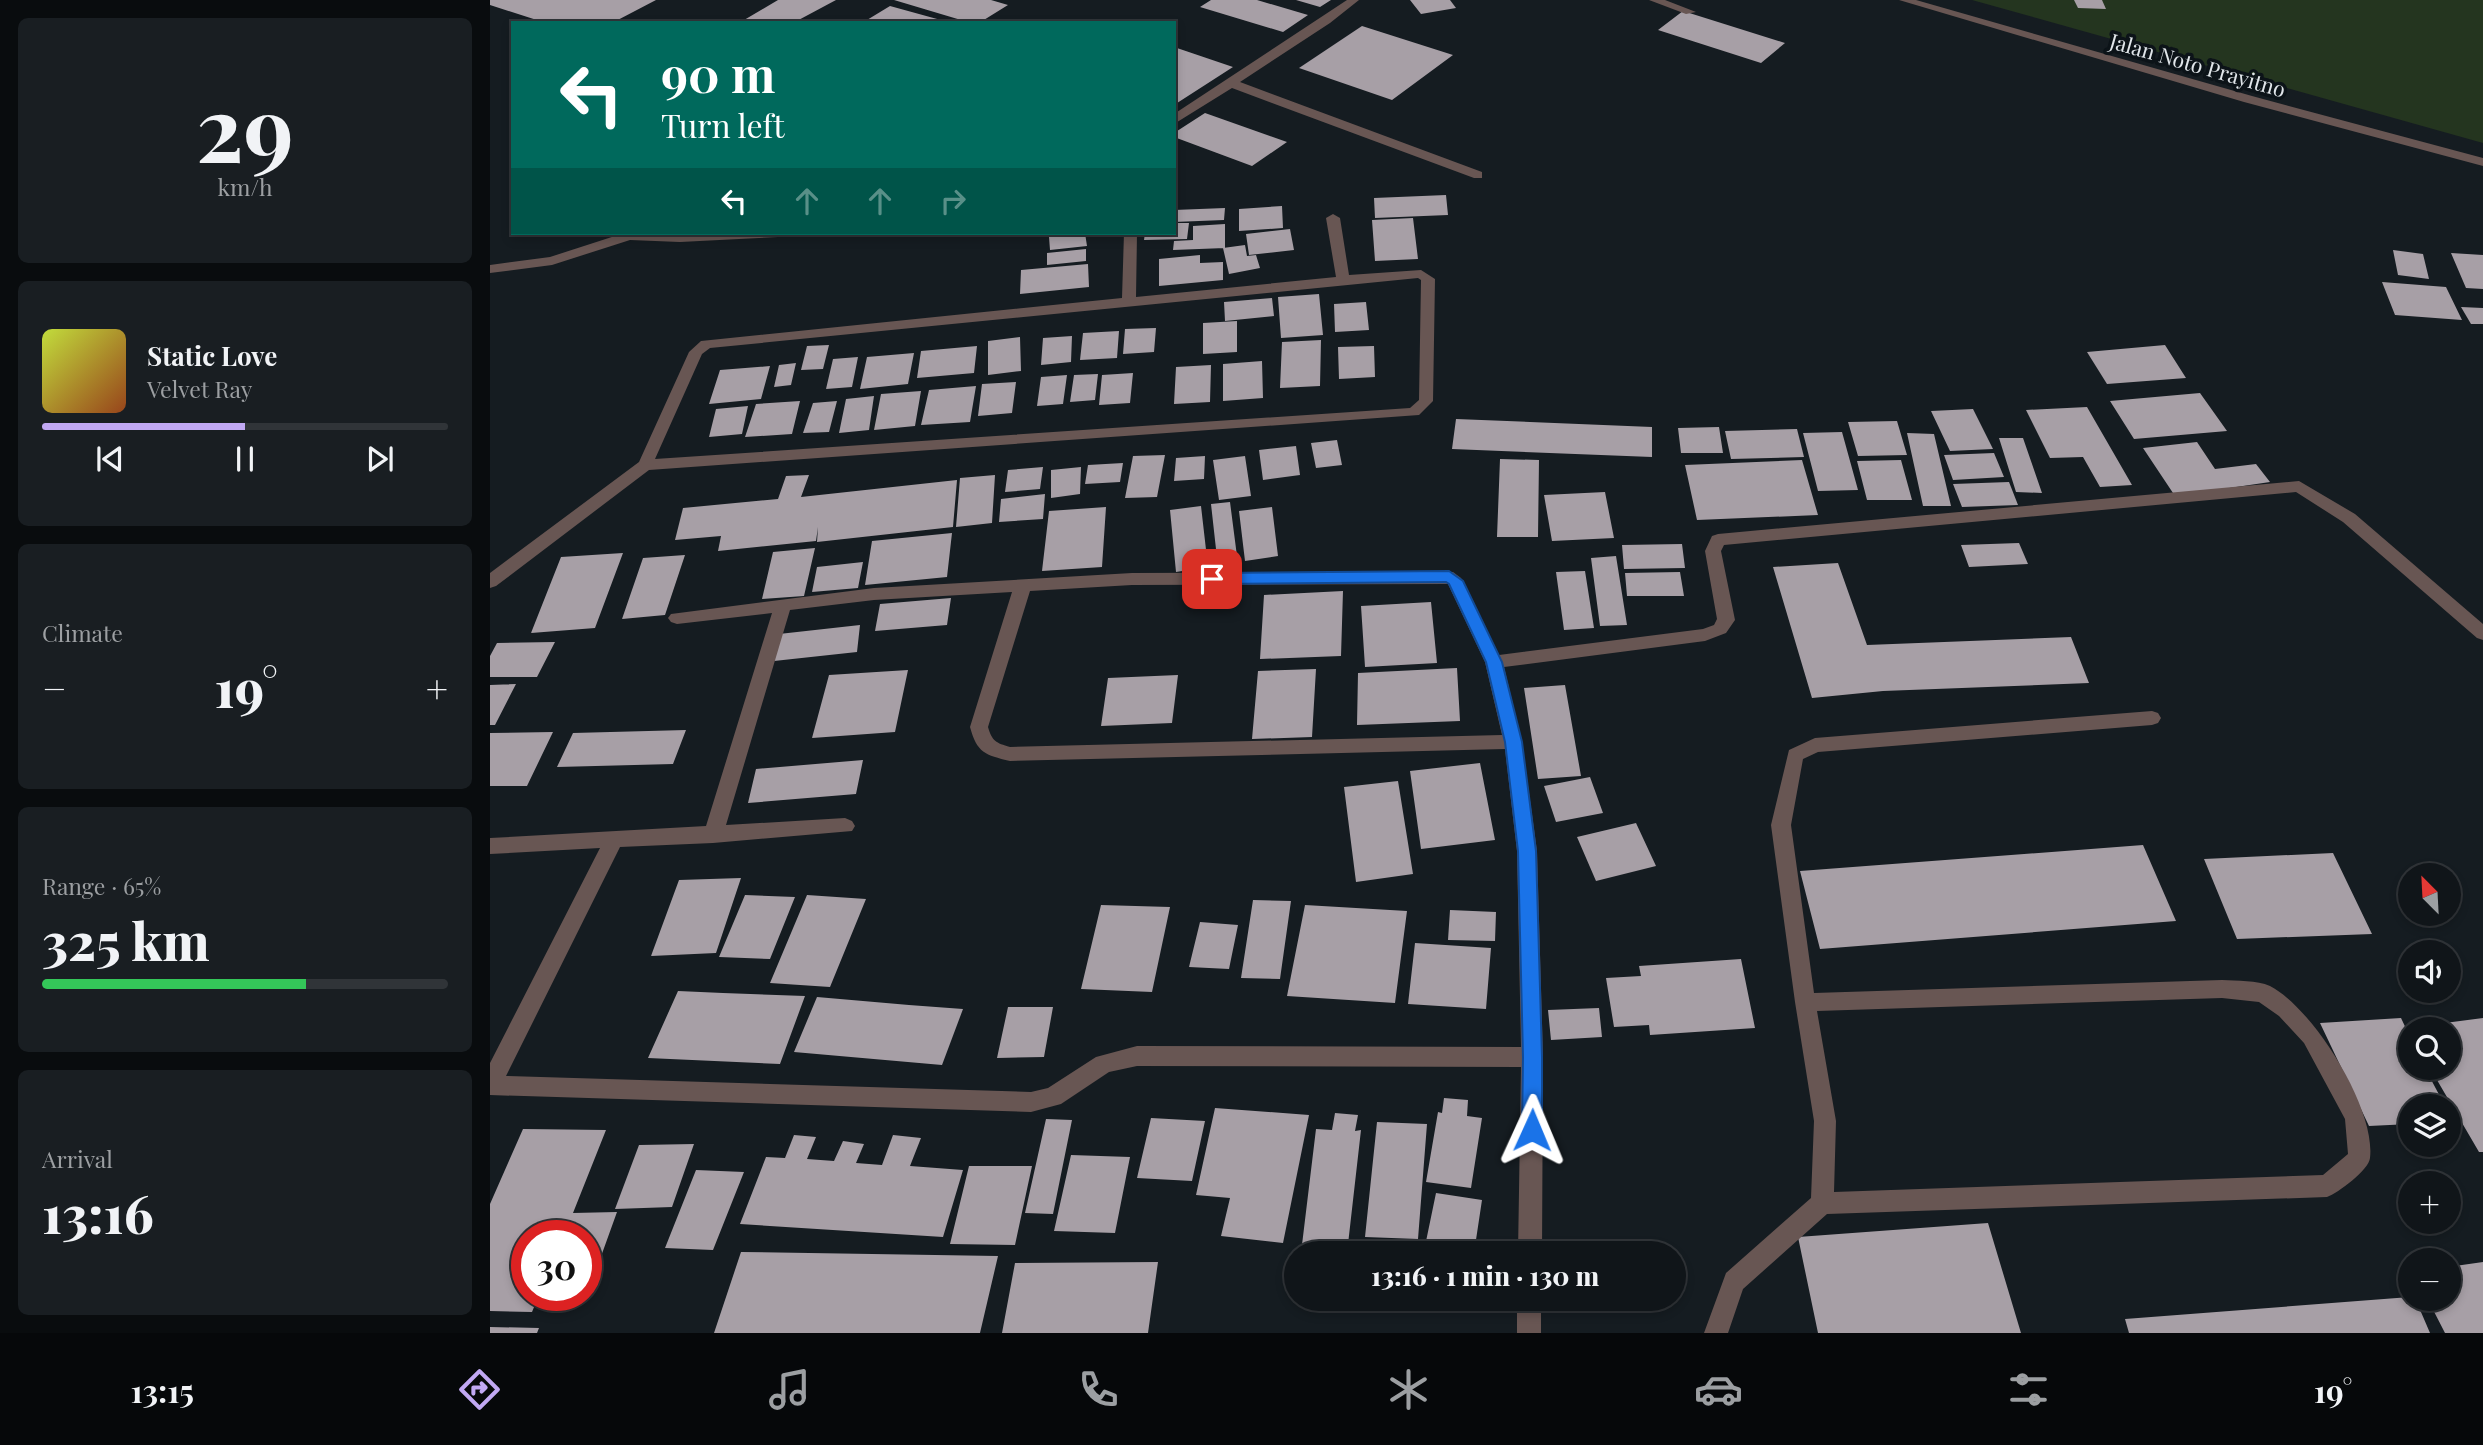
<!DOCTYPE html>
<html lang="en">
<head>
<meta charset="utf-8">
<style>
  body { margin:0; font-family:"Playfair Display",serif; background:#191e22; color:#f1f3f6; height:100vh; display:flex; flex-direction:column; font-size:26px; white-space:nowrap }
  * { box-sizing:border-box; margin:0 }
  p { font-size:23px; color:#9c9fa2 }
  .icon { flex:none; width:38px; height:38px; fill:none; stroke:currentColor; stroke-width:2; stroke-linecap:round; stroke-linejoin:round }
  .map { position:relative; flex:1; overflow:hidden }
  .panel { display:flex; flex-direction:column; gap:18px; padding:18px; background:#090c0e; width:490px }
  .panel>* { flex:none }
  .top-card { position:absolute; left:21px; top:21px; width:665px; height:214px; border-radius:0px; box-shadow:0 4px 10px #0003,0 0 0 2px #303438; background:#00695c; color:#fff; overflow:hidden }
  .needle { width:46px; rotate:336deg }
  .buttons { position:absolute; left:1908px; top:863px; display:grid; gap:14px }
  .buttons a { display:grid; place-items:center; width:63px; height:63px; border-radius:50%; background:#101519; box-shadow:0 4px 10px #0003,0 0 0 2px #303438; font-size:35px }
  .speed { position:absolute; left:21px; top:1220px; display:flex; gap:14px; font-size:35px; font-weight:700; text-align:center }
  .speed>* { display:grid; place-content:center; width:91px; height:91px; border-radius:50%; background:#101519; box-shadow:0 4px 10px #0003,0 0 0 2px #303438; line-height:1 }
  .speed .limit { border:10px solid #d22; background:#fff; color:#111 }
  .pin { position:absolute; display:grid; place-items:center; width:60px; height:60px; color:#fff; margin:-30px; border-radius:14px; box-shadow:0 4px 10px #0006 }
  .me { position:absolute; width:77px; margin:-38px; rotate:1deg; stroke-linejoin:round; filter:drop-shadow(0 0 5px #0008) }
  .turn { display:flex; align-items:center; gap:24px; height:147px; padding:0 35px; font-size:32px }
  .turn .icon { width:91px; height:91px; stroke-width:2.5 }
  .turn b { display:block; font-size:49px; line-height:60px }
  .lanes { display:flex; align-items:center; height:66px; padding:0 35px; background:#0003; justify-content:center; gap:35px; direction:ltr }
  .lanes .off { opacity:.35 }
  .big { font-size:52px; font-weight:800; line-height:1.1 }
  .panel .card { flex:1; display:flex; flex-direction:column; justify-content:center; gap:10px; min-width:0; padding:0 24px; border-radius:10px; background:#191e22 }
  .panel .dial { align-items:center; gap:0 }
  .dial b { font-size:91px; line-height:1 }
  .song { display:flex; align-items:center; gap:21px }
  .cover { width:84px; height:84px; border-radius:10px; background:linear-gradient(135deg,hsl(70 70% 55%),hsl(20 70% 35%)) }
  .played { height:7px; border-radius:4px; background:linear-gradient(90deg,#c1a8f3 50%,#303438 50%) }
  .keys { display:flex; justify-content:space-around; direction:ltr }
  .heat { display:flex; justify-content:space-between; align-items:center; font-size:38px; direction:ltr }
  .charge { height:10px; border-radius:5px; background:linear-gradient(90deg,#34c759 65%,#303438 0) }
  .trip { position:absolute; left:794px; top:1241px; width:402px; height:70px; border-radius:35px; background:#101519; box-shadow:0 4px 10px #0003,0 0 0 2px #303438; font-weight:800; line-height:70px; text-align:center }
  .menu { display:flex; height:112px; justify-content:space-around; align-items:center; background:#06080a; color:#9c9fa2 }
  .menu .icon { width:49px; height:49px }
  .menu .on { color:#c1a8f3 }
  .menu b { font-size:32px; color:#f1f3f6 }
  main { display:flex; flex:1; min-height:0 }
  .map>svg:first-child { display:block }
  .green { fill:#24351f }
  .building { fill:#a79fa6 }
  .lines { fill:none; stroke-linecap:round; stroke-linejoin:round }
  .minor { fill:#685653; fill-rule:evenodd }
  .route { fill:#1a73e8; stroke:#114b97; stroke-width:2 }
  .labels { text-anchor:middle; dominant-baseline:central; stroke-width:7; stroke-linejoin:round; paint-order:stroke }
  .far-street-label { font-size:21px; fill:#e1e6ea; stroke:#0c1318 }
</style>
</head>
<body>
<main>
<section class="panel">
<div class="card dial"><b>29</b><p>km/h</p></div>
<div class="card">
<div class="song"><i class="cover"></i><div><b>Static Love</b><p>Velvet Ray</p></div></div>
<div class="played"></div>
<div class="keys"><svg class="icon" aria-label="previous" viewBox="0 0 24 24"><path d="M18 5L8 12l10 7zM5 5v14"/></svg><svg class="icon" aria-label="pause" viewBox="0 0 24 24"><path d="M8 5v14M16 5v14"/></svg><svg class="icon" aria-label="next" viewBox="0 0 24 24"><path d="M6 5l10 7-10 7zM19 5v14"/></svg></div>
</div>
<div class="card"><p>Climate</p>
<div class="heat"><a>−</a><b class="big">19°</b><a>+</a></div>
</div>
<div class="card"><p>Range · 65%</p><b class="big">325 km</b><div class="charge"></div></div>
<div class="card"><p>Arrival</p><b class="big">13:16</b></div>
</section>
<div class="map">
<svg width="1993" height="1333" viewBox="0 0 1993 1333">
  <rect width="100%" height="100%" fill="#151c21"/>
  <path class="green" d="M1482,0H1993V143Z"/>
  <path class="building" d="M0,0H166L122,23H56L0,5Z
    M288,0H346L303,23H249Z
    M404,0H501L518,5L489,23H481Z
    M721,0H767L818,15L793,32L710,7Z
    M806,0H841L830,7Z
    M920,0H960L966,8L931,14Z
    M1584,0H1612L1616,9L1588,8Z
    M400,6L458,22V23H372Z
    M1193,11L1295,43L1271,63L1168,30Z
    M872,26L963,55L902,100L809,68Z
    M684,47L743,67L684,105Z
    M715,113L797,142L762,166L684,137V133Z
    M956,195L958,215L885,218L884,198Z
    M792,206L793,228L749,231V209Z
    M735,208L734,220L684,222V210Z
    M923,218L928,259L885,261L882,220Z
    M684,223H699L697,239L654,240L655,233H684Z
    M735,224V248L683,250L684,241L703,240V226Z
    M800,229L804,250L759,255L756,234Z
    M595,233L597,246L560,250L559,237Z
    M755,245L757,256L766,255L770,268L739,274L733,248Z
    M596,249V261L557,265V253Z
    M1903,250L1933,254L1939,279L1908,275Z
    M1961,253L1993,255V289L1976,288Z
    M710,255V263L733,262V280L669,286V259Z
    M598,264L599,287L530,294L531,270Z
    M1892,282L1956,287L1972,320L1905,315Z
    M829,294L833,335L791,338L788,297Z
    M782,298L784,316L735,321L734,302Z
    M876,302L879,330L845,332L844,304Z
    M1971,307L1993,308V324H1981Z
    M747,321V352L713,354V323Z
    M666,328L664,352L633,354L635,329Z
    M629,331L627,358L590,360L593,333Z
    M582,336L581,362L551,365L553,338Z
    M530,337L531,371L498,375V341Z
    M831,340L830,386L790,388L792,342Z
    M339,345L333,369L311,370L317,346Z
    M1675,345L1696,378L1617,384L1597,352Z
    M487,346L484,373L427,378L431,351Z
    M884,346L885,377L849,379L848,347Z
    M424,353L418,384L370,389L377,357Z
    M368,357L362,387L336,389L343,359Z
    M772,361L773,398L733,401V364Z
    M306,363L301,385L284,387L289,365Z
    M721,365L720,402L684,404L686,367Z
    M280,366L271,399L219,404L230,370Z
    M643,373L640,403L609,405L612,375Z
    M608,374L605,400L580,402L584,375Z
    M577,375L573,404L547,406L551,377Z
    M526,382L522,413L488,416L492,384Z
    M486,386L480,422L431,425L439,390Z
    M431,391L425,426L384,430L391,394Z
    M1710,393L1737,431L1644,439L1620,401Z
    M384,396L379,430L349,433L356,399Z
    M310,401L302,434L255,437L266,404Z
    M347,401L339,432L313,433L323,403Z
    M258,406L252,434L219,437L226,409Z
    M1597,407L1642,485L1610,487L1593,457L1560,458L1536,410Z
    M1483,409L1503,449L1460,451L1441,411Z
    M966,419L1162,427V457L962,449Z
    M1407,421L1417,455L1368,456L1358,422Z
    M1229,427L1233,453H1191L1188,428Z
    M1307,429L1314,457L1241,459L1235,431Z
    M1352,432L1368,490L1328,491L1313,433Z
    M1417,433L1444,434L1461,506H1433Z
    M1509,438H1533L1552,493L1526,492Z
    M847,440L852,465L826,468L821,443Z
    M1707,442L1725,469L1766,464L1780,482L1685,496L1653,448Z
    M806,446L810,475L773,480L769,450Z
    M1504,453L1514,477L1463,480L1454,455Z
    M675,455L667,497L635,498L643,456Z
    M715,456L714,479L684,481L686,458Z
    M755,456L761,496L729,500L723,460Z
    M1010,459L1049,460L1048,537H1007Z
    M1312,460L1328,515L1207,520L1195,465Z
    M1411,460L1422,500H1377L1367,461Z
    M633,463L630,482L595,484L598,465Z
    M553,467L550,489L515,492L518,470Z
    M591,467L590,494L561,498V470Z
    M319,475L311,497L467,480L463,527L327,542L328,527L326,541L228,551L231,536L185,540L193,508L288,499L296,476Z
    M505,475L502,523L466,527L470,478Z
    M1519,482L1528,505L1472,507L1463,484Z
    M1115,492L1124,538L1062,541L1054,495Z
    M555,494L553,519L509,522L511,499Z
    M740,502L748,564L728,567L721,504Z
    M711,506L718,567L686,572L680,510Z
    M616,507L612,567L552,571L559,511Z
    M782,507L788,556L755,561L749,511Z
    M462,533L457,577L375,585L382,541Z
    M1529,543L1538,564L1479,567L1471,545Z
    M1192,544L1195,568L1134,569L1132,545Z
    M325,548L314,596L272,599L283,552Z
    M133,553L105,628L41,633L71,557Z
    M195,555L175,615L132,619L153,558Z
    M1126,556L1137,625L1110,626L1101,558Z
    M373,562L368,588L322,592L327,567Z
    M1348,563L1377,645L1581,637L1599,683L1393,691L1322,698L1283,567Z
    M1095,571L1104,628L1074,630L1066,572Z
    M1190,572L1194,596H1137L1135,573Z
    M853,591L851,656L770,659L774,595Z
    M461,598L457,625L385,631L390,604Z
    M941,602L947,663L875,667L871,606Z
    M370,625L367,652L284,661L289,634Z
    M65,642L47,677H0V656L7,643Z
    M967,668L970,721L867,725L868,673Z
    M826,669L822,737L762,739L768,671Z
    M418,670L405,732L322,738L339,675Z
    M688,675L682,723L611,726L618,678Z
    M26,684L5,725H0V685Z
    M1075,685L1091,776L1048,779L1034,688Z
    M196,730L183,764L67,767L83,733Z
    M63,732L37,786H0V733Z
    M373,760L366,794L258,803L266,769Z
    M990,763L1005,840L931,849L920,771Z
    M1100,777L1113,813L1066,822L1054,786Z
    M908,781L923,874L866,882L854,787Z
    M1146,823L1166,866L1106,881L1087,837Z
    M1653,845L1686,921L1330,949L1310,871Z
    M1843,853L1882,934L1747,939L1714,859Z
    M251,878L226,953L161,956L189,880Z
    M255,895L305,897L280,959L229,957Z
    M317,895L376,899L340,987L280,983Z
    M763,900L801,901L790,979L751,978Z
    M611,905L680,907L662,992L591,989Z
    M815,905L917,911L905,1003L797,996Z
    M960,910L1006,912L1005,941L958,940Z
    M710,922L748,925L739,969L699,967Z
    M925,943L1001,948L996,1009L918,1004Z
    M1251,959L1265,1028L1160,1035L1159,1025L1124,1027L1116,978L1151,976L1149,966Z
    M188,991L233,993L315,996L290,1064L158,1058Z
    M327,997L419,1005L473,1009L452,1065L304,1052Z
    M518,1007H563L554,1057L507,1058Z
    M1109,1008L1112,1037L1061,1040L1058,1010Z
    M1911,1018L1920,1037V1068H1935L1955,1106H1920V1124L1879,1126L1830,1023Z
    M1993,1018V1152H1989L1940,1068H1958V1029L1924,1027Z
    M954,1098L978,1100L977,1116L992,1118L981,1188L936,1182L948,1112L952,1113Z
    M725,1108L819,1115L793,1243L731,1236L740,1198L706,1195Z
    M845,1113L868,1115L865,1131L871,1130L857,1253H811L826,1129L842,1130Z
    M661,1118L715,1121L702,1181L647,1178Z
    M556,1119L582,1120L563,1214L535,1213Z
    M887,1122L937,1124L928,1239L875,1237Z
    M33,1129L116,1130L83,1213L127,1212L109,1262H96V1236H37V1295H49L42,1312L0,1311V1204Z
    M304,1135L326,1137L317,1159L344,1161L353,1141L374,1144L366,1163L392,1165L403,1135L431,1138L420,1166L473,1170L453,1237L250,1224L276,1157L295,1158Z
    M204,1144L182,1207L125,1209L149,1145Z
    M581,1155L640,1157L625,1233L564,1231Z
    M479,1166H542L525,1245L460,1244Z
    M206,1170L254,1172L223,1250L175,1248Z
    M946,1193L992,1200L984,1253L934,1251Z
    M1498,1223L1531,1333H1328L1308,1237Z
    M251,1252L508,1256L490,1333H224Z
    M668,1262L658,1333H512L525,1263Z
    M1993,1262V1333H1955L1937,1298H1958V1267Z
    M1920,1297L1925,1298L1940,1333H1639L1635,1319Z
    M0,1327L49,1328L47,1333H0Z"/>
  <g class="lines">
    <path class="minor" d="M857,0H869L840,23L750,82L992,172V178H984L742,88L684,124V114Z
      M1159,0H1175L1206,12L1196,14Z
      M1409,0H1426L1762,96L1993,158V166L1754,102Z
      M843,214L850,218L859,275L931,270L945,279L943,401L929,415L159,470L6,586L0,588V573L149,462L199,352L211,341L632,298L634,233H647L646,297L846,277L836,218ZM928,278L931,280L929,400L920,408L165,459L212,354L220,348Z
      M127,233H295L288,237L190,242L140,240L62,265L0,273V265L60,257L128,235Z
      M1809,481L1865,514L1993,624V640L1987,638L1853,522L1806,492L1234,545L1231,551L1245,620L1236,633L1215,641L1014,667L1032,742L1047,851L1053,1057L1052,1253H1028L1031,1067L647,1066L619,1072L571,1104L541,1112L0,1095V1063L110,848L0,854V838L216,826L282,613L187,624L181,622L178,618L181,614L384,588L642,573L963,572L971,578L1009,655L1213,629L1224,625L1227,619L1215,551L1222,536L1228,534ZM958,584L995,662L1012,735L520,747C506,743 502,741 498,727L540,591L642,585ZM522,592L480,727C487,753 495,755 520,761L1015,749L1027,851L1031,1047L647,1046L606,1057L558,1088L541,1092L16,1076L130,847L223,843L362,831L365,826L362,821L355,818L236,825L300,610L384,600Z
      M1662,711L1668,713L1671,718L1668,723L1662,725L1328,752L1313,759L1301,825L1324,993L1732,980C1747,981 1767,980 1780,986C1824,1009 1886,1109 1880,1158C1879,1170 1848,1193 1837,1197L1337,1214L1253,1289L1238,1333H1214L1236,1273L1321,1198L1324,1121L1305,1002L1281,825L1299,750L1325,738ZM1732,998L1769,1002L1789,1016L1814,1043L1855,1119L1858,1154L1833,1175L1344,1192L1346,1121L1327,1011Z
      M1027,1298H1051V1333H1027Z"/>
  </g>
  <path class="route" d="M959,571L973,581L1012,662L1032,742L1046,851L1052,1057V1130L1049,1137L1042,1140L1034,1137L1032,1130L1033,1057L1028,851L1015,742L996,662L959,584L956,582L722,584L714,579L722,573Z"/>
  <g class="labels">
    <g class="far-street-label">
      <text transform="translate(1708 64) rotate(16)">Jalan Noto Prayitno</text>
    </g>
  </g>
</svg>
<div class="buttons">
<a><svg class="needle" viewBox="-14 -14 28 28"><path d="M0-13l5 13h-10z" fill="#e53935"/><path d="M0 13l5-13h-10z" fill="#9c9fa2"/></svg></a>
<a><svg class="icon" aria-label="sound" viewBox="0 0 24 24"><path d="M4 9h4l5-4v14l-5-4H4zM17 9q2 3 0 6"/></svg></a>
<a><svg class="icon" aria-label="search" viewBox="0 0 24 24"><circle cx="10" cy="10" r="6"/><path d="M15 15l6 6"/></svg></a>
<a><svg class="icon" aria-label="layers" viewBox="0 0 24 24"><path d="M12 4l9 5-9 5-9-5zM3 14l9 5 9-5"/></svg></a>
<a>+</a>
<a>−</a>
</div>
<div class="speed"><div class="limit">30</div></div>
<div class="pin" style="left:722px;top:579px;background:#d93025"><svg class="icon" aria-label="arrive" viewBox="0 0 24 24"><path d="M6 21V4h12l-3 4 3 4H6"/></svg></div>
<svg class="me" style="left:1042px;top:1130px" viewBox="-20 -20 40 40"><path d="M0-17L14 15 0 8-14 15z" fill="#1a73e8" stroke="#fff" stroke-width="4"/></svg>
<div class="trip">13:16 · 1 min · 130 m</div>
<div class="top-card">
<div class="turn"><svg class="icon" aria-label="left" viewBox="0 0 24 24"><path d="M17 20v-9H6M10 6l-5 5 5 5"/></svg><div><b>90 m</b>Turn left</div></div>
<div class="lanes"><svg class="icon" aria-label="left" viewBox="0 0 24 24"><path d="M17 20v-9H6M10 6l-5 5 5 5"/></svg><svg class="icon off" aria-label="ahead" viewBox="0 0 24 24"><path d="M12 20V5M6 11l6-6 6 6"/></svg><svg class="icon off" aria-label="ahead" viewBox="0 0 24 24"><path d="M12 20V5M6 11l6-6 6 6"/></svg><svg class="icon off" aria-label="right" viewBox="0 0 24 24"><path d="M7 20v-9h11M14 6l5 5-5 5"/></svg></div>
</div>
</div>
</main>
<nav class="menu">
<b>13:15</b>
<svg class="icon on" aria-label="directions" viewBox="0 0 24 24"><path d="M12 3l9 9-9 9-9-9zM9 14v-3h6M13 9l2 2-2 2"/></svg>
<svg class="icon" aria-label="music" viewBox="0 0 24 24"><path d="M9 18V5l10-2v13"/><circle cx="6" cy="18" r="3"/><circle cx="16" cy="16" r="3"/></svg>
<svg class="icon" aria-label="phone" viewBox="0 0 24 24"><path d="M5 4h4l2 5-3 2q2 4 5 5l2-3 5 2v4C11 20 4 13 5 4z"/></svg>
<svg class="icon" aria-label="climate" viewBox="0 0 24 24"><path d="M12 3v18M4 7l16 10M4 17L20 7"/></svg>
<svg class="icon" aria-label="car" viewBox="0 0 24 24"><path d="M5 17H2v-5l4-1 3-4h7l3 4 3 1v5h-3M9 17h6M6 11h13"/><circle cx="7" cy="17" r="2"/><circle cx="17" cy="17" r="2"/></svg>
<svg class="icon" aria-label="filters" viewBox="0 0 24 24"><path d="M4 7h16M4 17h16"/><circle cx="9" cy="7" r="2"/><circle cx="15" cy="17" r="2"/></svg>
<b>19°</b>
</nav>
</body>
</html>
